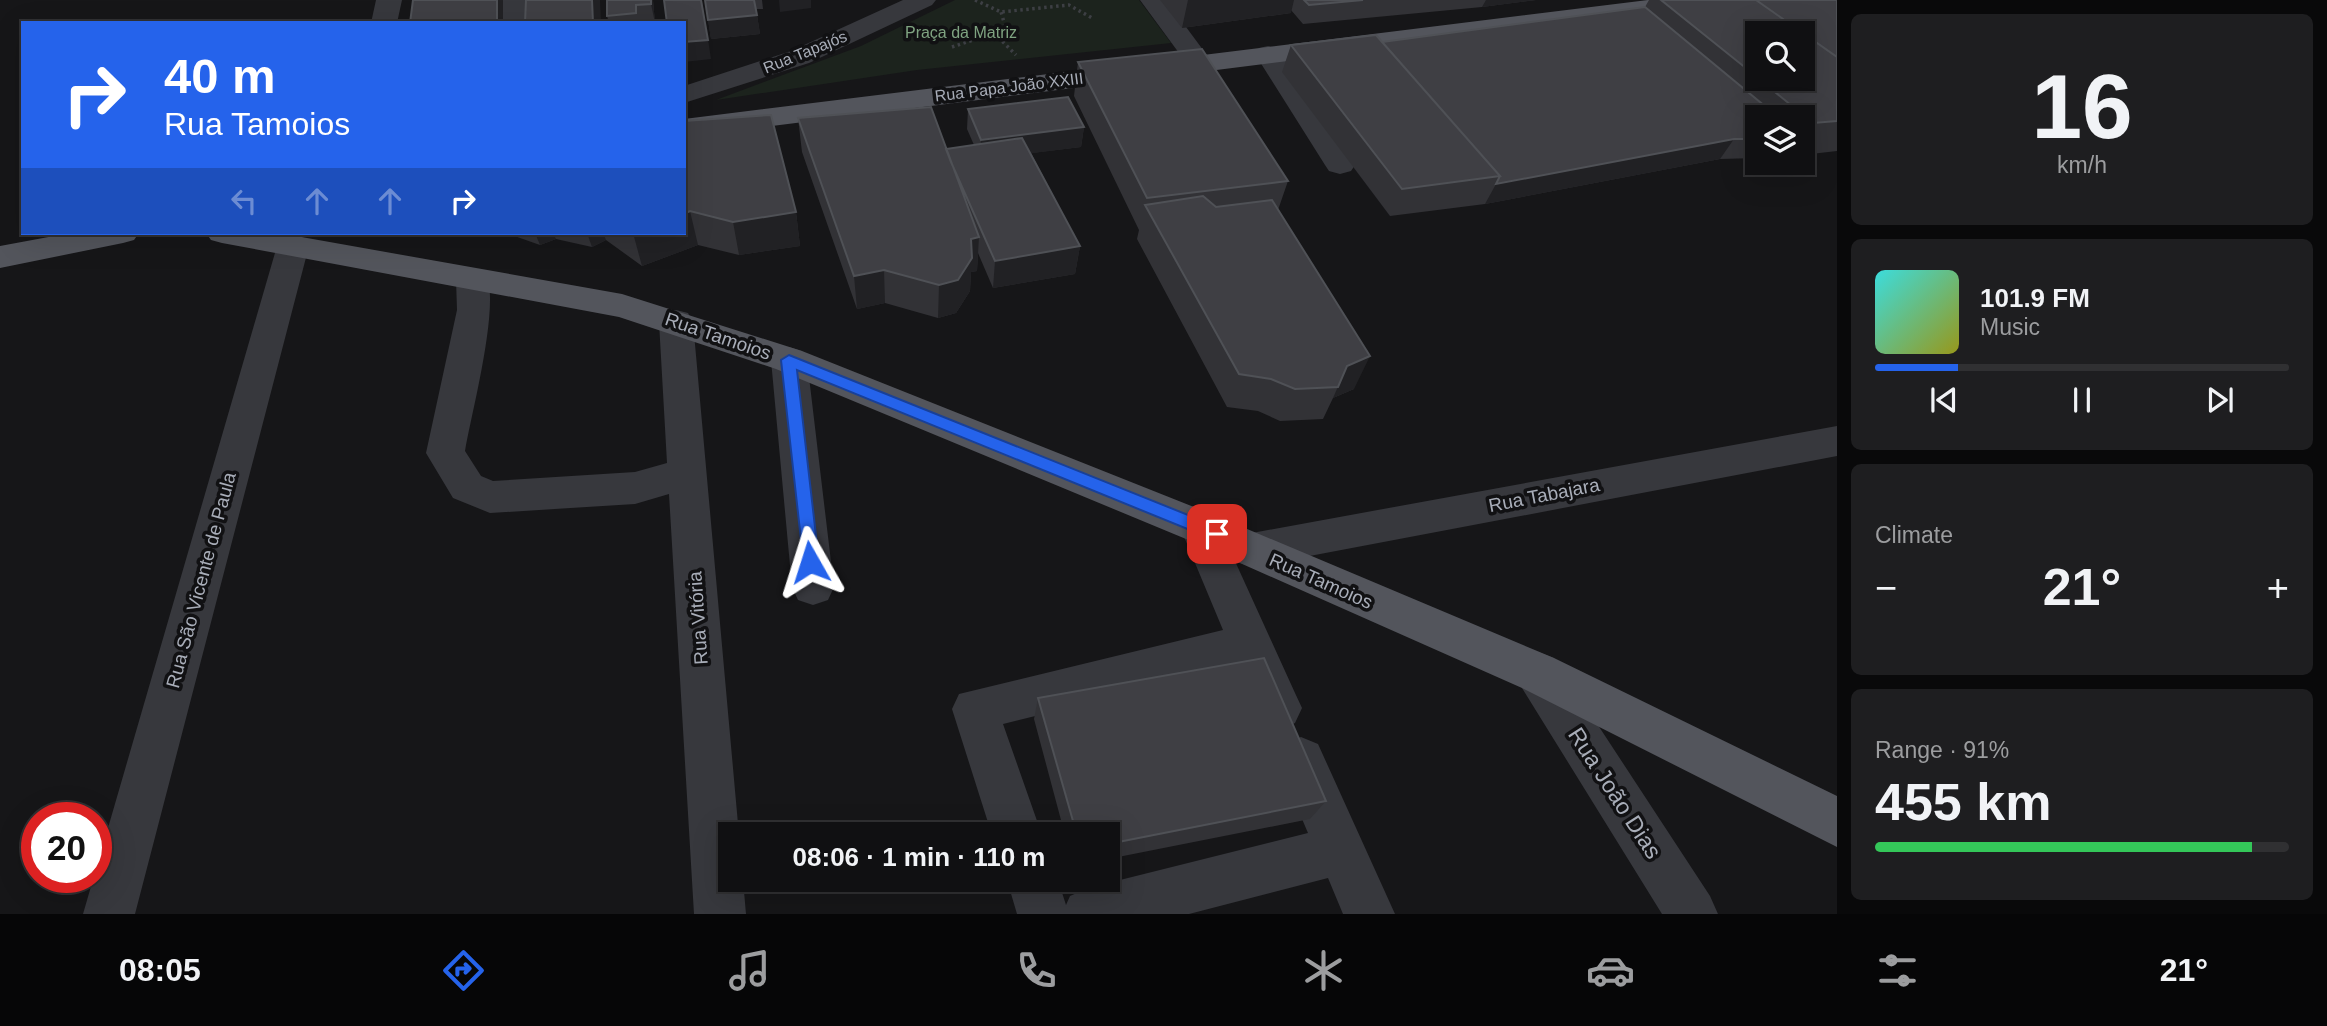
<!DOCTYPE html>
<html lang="en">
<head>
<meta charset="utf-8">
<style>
  body { margin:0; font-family:Helvetica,sans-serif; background:#1e1e20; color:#f1f3f6; height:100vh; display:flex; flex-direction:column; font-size:26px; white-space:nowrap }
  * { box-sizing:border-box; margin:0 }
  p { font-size:23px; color:#9c9d9f }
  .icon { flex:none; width:38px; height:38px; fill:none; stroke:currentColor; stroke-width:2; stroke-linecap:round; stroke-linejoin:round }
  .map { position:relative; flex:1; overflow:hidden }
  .sheet { display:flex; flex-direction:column; gap:14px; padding:14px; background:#09090a; width:490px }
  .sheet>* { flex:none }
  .guide { position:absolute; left:21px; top:21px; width:665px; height:214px; border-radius:0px; box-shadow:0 7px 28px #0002,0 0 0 2px #303032; background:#2563eb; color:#fff; overflow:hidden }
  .controls { position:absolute; left:1745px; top:21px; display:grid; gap:14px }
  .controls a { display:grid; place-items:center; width:70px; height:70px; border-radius:0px; background:#101012; box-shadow:0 7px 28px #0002,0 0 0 2px #303032; font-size:35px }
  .speed { position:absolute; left:21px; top:802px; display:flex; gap:14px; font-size:35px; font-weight:700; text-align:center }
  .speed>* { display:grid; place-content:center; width:91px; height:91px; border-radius:50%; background:#101012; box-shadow:0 7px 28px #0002,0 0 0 2px #303032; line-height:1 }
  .speed .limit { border:10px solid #d22; background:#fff; color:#111 }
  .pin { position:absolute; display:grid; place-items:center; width:60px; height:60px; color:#fff; margin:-30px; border-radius:14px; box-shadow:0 4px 10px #0006 }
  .me { position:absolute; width:77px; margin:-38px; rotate:354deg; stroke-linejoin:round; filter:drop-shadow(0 0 5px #0008) }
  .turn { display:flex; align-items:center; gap:24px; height:147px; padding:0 28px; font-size:32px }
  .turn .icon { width:91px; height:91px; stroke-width:2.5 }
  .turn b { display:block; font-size:49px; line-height:60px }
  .lanes { display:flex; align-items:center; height:66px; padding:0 28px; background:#0003; justify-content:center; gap:35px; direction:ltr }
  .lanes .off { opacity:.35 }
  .big { font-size:52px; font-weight:600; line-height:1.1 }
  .sheet .tile { flex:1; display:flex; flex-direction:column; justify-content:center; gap:10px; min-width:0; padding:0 24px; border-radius:10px; background:#1e1e20 }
  .sheet .dial { align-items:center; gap:0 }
  .dial b { font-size:91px; line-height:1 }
  .song { display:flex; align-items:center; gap:21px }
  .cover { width:84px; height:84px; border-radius:10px; background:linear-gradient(135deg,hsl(180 70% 55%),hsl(60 70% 35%)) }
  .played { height:7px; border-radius:4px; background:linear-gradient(90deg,#2563eb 20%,#303032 20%) }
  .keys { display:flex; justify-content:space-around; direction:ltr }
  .heat { display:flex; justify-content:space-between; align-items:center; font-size:38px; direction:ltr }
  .charge { height:10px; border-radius:5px; background:linear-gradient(90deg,#34c759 91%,#303032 0) }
  .trip { position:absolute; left:718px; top:822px; width:402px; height:70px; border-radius:0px; background:#101012; box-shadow:0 7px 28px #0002,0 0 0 2px #303032; font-weight:600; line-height:70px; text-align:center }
  .tabs { display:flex; height:112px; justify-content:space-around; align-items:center; background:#060607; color:#9c9d9f }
  .tabs .icon { width:49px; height:49px }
  .tabs .selected { color:#2563eb }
  .tabs b { font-size:32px; color:#f1f3f6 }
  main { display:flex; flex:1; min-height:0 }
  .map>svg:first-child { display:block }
  .green { fill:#1c231d }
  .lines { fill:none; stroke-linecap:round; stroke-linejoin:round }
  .path { stroke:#3d3f44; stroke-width:3.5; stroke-dasharray:2.5 3.5; stroke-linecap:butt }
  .minor { fill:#37383d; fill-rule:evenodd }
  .major { fill:#53555c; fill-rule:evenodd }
  .wall { fill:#323236; fill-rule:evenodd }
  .shaded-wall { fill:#212124 }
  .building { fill:#3f3f44; stroke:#4f5156; stroke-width:2 }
  .route { fill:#2563eb; stroke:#184099; stroke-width:2 }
  .labels { text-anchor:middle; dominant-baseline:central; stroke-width:7; stroke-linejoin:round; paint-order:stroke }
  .far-park-label { font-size:16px; fill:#7fa381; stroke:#111113 }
  .far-street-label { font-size:16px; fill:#a8adb8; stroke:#111113 }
  .street-label { font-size:19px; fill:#a8adb8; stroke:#111113 }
  .near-street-label { font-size:23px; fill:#a8adb8; stroke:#111113 }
</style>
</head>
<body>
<main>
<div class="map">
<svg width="1837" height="914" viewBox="0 0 1837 914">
  <rect width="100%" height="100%" fill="#161618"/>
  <path class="green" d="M955,0H1139L1171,43L917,70L716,100L861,46Z"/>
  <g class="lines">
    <path class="path" d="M975,0L1001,12L1069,5L1092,18
      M994,33L1016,55
      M952,47L1006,29L1001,12"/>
    <path class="minor" d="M376,0H402L397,23H371Z
      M501,0H527L528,23H502Z
      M903,0H936L932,5L809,63L684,103V86L791,51Z
      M1140,0H1166L1212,62L1208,68H1190Z
      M1268,46L1277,48L1355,165L1351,171L1340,174L1329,171L1325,165L1255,54L1259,48Z
      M293,235L304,238L309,246L135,914H83L277,246L282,238Z
      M473,268L485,271C502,300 471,414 465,451L481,476L493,481L635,472L667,463L659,322L664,313L676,310L688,313L693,322L739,835H730V880H743L746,914H694L669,494L635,504L490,513L453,498L426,453L457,310L456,279L461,271Z
      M789,347L802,351L807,360L834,587L828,600L813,605L798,600L792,587L771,360L776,351Z
      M1837,426V456L1252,567L1237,562L1231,550L1237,538L1252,533Z
      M1200,510L1214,515L1295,693L1302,708L1295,723L1279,730L1263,723L1238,666L1003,724L1042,835H992L952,709L959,694L1223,630L1180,527L1186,515Z
      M1538,652L1554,658L1710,896L1718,914H1662L1522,688L1516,673L1522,658Z
      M1301,737L1318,744L1395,914H1343L1328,878L1189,914H1017L1007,880H1058L1066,905L1070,896L1088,888L1308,833L1277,760L1284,744Z"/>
    <path class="major" d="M1648,0H1722L1718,5L1709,8L684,137V119Z
      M70,233H139L134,240L123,243L0,268V246Z
      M206,233H279L622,294L802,351L1214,515L1554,658L1837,796V847L1522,688L1186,539L776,369L619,317L222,243L211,240Z"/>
  </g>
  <path class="wall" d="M653,0L655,23H609L607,16Z
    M705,0H762L763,9H756L760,34L711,39Z
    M1160,0H1536L1482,7L1303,24L1291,10V13L1182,28Z
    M1649,0H1837V151L1802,155V117H1757V158L1720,159L1485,204L1390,216L1282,72L1291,45L1382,42L1645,7ZM1757,33L1802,79H1757Z
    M1078,62L1288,181L1278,210L1354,389L1333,398L1323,419L1280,421L1258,411L1227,407L1137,239L1139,230L1074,96Z
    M968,109L1084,127L1081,147L1031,153L1080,246L1075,274L993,288L978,253L977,271L971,272L970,291L956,313L938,318L885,303L857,309L802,152L798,118L946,149L974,145L967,129Z
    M684,121L796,212L800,246L739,255L698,245L642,266L606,240L592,247L556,239L540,245L506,233H684Z
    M1038,698L1326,801L1310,819L1108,859V835H1065L1034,719Z"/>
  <path class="shaded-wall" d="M497,0H503V23H481Z
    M592,0H600L601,23H593Z
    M651,0H653L655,23L651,4Z
    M702,0L711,59L684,62V42Z
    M779,0H811V8L780,12Z
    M1188,0H1294L1291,13L1182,28Z
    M1486,0H1536L1482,7Z
    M757,15L760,34L711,39L708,20Z
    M1084,127L1081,147L980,160L981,140Z
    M1734,139L1720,159L1485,204L1496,184Z
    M690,211L698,245L642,266L633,233H684V214Z
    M796,212L800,246L739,255L733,222Z
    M535,233H553L556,239L540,245Z
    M587,233H603L606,240L592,247Z
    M979,237L977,271L971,272L970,291L956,313L938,318L939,285L971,239Z
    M1080,246L1075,274L993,288L995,261Z
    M884,270L885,303L857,309L854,276Z
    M1370,356L1354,389L1333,398L1347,366Z"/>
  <path class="building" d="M413,0H497V21L481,23H410Z
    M526,0H592L593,23H525Z
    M607,0H651V4L636,5V13L607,16Z
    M664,0H701L708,40L684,42V23H667Z
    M705,0H754L757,15L708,20Z
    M1304,0H1363L1309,5Z
    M1661,0H1756L1837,57V121L1813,123L1759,79H1802V33H1757V77Z
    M1756,0H1837V57Z
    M1645,7L1778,117H1757V139H1734L1496,184L1500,176L1382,42Z
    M1376,35L1500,176L1402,189L1291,45Z
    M1202,49L1288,181L1147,198L1078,62Z
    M1068,97L1084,127L981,140L968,109Z
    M931,107L979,237L971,239L972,258L958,280L939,285L884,270L854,276L798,118Z
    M771,115L796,212L733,222L690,211L684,214V121Z
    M1022,138L1080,246L995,261L951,162L946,149Z
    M1203,196L1216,207L1272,200L1370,356L1347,366L1338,387L1295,389L1271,379L1239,374L1145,205Z
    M1264,658L1326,801L1108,844V835H1077L1038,698Z"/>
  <path class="route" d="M789,355L1223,529L1226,534L1223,539H1212L797,370L819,562L810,569L804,567L781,360Z"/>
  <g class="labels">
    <g class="far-park-label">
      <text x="961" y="32">Praça da Matriz</text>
    </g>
    <g class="far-street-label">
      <text transform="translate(805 52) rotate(-22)">Rua Tapajós</text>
      <text transform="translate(1009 87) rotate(-7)">Rua Papa João XXIII</text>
    </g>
    <g class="street-label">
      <text transform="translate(718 336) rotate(19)">Rua Tamoios</text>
      <text transform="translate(1544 495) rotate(-11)">Rua Tabajara</text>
      <text transform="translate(201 580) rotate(-75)">Rua São Vicente de Paula</text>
      <text transform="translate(1321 581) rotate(24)">Rua Tamoios</text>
      <text transform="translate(698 618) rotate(-94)">Rua Vitória</text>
    </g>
    <g class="near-street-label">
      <text transform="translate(1615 793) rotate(57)">Rua João Dias</text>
    </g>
  </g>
</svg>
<div class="controls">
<a><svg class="icon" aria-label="search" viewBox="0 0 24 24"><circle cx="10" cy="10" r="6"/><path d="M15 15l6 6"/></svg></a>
<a><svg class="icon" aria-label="layers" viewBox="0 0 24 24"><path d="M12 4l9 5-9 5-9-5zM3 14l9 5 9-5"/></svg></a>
</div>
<div class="speed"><div class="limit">20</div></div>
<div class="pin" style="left:1217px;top:534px;background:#d93025"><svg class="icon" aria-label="arrive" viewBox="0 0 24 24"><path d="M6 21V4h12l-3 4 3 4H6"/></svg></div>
<svg class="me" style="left:810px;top:562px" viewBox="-20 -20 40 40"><path d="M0-17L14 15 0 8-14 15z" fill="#2563eb" stroke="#fff" stroke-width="4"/></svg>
<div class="trip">08:06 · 1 min · 110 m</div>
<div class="guide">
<div class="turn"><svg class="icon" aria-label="right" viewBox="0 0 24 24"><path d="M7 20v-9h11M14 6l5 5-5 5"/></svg><div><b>40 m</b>Rua Tamoios</div></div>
<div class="lanes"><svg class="icon off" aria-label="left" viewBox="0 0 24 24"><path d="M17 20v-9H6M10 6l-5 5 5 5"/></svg><svg class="icon off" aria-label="ahead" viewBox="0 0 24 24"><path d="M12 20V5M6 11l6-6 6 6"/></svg><svg class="icon off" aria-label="ahead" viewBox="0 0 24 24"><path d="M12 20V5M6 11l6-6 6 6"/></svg><svg class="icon" aria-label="right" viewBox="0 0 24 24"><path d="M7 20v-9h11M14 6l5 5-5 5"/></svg></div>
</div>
</div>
<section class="sheet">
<div class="tile dial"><b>16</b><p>km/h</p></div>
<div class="tile">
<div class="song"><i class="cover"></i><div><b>101.9 FM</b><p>Music</p></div></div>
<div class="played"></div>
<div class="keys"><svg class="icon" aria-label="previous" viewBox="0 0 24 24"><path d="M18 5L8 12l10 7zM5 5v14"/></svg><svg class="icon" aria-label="pause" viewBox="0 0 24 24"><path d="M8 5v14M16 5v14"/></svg><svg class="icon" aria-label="next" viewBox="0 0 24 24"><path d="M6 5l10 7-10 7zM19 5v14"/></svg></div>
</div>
<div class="tile"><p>Climate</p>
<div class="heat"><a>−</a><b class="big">21°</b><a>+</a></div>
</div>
<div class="tile"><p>Range · 91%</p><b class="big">455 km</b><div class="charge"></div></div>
</section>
</main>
<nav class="tabs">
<b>08:05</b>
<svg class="icon selected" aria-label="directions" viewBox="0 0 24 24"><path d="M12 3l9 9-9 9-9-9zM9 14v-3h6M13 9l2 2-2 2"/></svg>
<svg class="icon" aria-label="music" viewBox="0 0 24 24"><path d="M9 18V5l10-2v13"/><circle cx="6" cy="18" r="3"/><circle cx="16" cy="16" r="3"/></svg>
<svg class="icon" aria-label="phone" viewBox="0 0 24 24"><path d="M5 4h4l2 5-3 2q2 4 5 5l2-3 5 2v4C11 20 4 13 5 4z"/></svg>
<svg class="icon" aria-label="climate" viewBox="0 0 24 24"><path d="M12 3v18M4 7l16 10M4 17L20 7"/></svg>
<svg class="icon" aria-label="car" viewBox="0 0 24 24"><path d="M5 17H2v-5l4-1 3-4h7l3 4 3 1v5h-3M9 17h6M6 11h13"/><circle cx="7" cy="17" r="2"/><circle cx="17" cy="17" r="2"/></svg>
<svg class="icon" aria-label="filters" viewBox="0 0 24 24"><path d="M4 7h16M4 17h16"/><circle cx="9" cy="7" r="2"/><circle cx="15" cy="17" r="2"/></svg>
<b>21°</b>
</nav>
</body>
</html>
